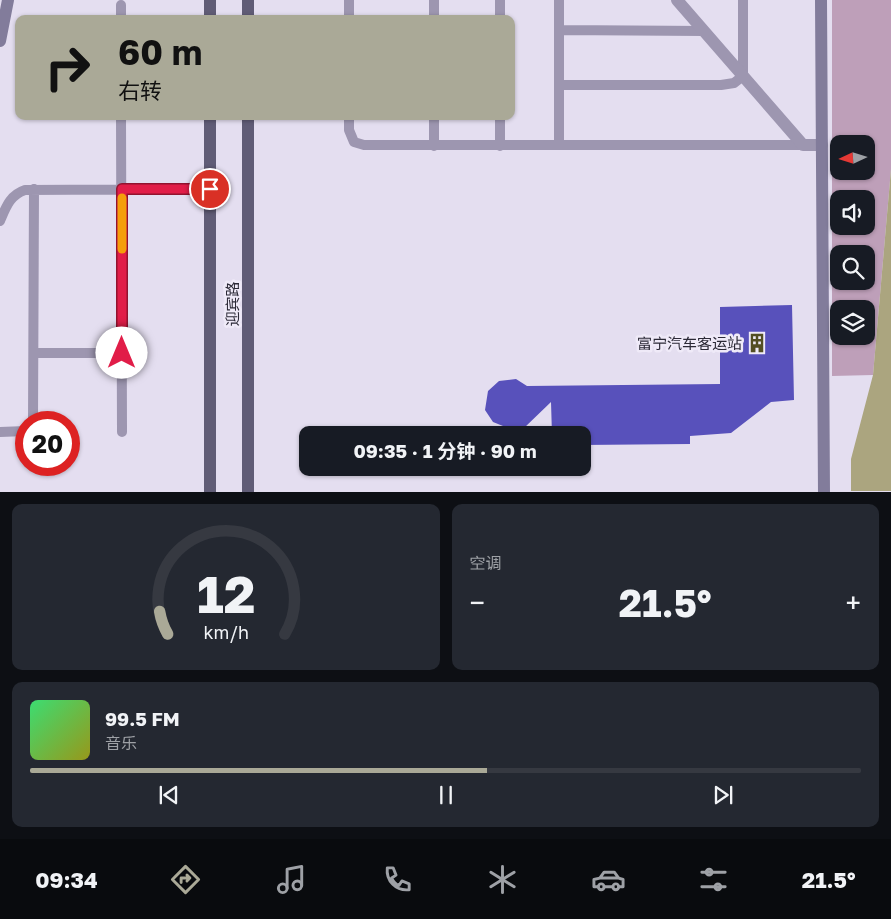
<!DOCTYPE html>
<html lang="zh">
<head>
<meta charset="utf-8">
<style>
  body { margin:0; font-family:"Golos Text","Noto Sans SC",sans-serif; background:#242831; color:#f1f3f6; height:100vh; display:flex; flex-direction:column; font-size:19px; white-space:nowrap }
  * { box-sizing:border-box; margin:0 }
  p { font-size:16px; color:#9ea1a6 }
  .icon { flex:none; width:28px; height:28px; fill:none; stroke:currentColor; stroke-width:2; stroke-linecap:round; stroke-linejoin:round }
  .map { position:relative; height:492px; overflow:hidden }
  .sheet { display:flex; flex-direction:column; gap:12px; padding:12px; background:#0d0f14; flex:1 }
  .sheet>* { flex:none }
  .top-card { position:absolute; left:15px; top:15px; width:500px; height:105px; border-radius:10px; box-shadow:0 1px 4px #0004; background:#aaa997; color:#111; overflow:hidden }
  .needle { width:32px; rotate:266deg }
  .tools { position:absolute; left:830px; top:135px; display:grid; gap:10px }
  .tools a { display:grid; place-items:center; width:45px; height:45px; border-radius:10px; background:#171b24; box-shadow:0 1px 4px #0004; font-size:25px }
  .speed { position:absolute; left:15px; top:411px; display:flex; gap:10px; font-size:25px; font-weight:700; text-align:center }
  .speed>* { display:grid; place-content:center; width:65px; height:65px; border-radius:50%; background:#171b24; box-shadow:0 1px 4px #0004; line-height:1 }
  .speed .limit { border:8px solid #d22; background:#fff; color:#111 }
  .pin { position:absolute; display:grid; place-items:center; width:42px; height:42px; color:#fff; margin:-21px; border:2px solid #fff; border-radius:50%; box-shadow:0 1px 5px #0007 }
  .me { position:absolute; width:55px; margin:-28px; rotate:0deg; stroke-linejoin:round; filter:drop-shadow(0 0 4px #0008) }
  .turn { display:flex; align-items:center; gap:18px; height:105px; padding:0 20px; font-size:22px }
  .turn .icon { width:65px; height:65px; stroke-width:2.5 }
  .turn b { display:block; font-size:35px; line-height:42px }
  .big { font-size:38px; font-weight:700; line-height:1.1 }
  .sheet .card { flex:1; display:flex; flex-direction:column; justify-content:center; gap:8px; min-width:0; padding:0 18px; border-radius:10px; background:#242831 }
  .sheet .dial { align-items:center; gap:0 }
  .dial svg { height:130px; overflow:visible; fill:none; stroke:#363941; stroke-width:7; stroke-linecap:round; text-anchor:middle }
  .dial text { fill:#f1f3f6; stroke:none }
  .song { display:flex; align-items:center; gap:15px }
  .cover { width:60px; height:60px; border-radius:8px; background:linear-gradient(135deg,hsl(140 70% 55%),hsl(60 70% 35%)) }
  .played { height:5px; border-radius:2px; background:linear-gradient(90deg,#aaa997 55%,#363941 55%) }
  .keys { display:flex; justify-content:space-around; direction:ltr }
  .heat { display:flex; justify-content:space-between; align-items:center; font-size:28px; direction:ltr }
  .sheet .tiles { flex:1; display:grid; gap:12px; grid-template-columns:1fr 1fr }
  .card:last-child { grid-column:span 2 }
  .trip { position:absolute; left:299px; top:426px; width:292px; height:50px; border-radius:10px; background:#171b24; box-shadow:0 1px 4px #0004; font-weight:700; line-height:50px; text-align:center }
  .menu { display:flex; height:80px; justify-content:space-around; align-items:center; background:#090b0e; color:#9ea1a6 }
  .menu .icon { width:35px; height:35px }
  .menu .selected { color:#aaa997 }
  .menu b { font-size:22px; color:#f1f3f6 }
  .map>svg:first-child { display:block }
  .green { fill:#be9fb9; fill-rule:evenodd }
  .water { fill:#aba57f }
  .building { fill:#5851bb }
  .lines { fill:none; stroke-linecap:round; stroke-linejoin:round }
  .lane { stroke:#9d96b0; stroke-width:10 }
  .street { stroke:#9d96b0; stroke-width:12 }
  .secondary { stroke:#827c9b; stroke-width:12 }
  .primary { stroke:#605c76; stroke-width:12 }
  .route-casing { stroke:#92132f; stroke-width:12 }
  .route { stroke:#e11d48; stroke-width:9 }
  .slow { stroke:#f59e0b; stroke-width:9 }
  .labels { text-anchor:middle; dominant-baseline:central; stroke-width:5; stroke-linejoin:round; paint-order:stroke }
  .street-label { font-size:15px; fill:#2b2936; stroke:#efeaf8 }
  .poi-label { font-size:15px; fill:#2b2936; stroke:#efeaf8; text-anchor:end }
</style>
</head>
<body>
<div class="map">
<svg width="891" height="492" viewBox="0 0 891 492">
  <rect width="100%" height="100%" fill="#e4def0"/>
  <path class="green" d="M832,0H891V169L873,375L832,376ZM839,144H866V171H839ZM839,199H866V226H839ZM839,254H866V281H839ZM839,309H866V336H839Z"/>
  <path class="water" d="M891,169V491H851V459L873,375Z"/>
  <path class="building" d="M792,305L794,400L771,402L731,433L690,436V444L582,445V435H552L551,402L524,428H508L493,422L485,410L488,391L499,381L516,379L527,386L720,384V307Z"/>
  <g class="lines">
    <path class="lane" d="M121,19V5
      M349,19V0
      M434,19V0
      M500,19V0
      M559,30L704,31
      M560,85H721L734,83L743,76V0
      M121,116L122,432
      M349,116V130L354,142L364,145H803
      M559,145V0
      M434,146V116
      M500,146V116
      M0,221C6,207 10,195 25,190L210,189
      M34,353H122
      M33,422L34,189
      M0,432L26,431"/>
    <path class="street" d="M677,0L803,145H822"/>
    <path class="secondary" d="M821,0L824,492
      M0,41L8,0"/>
    <path class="primary" d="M210,19V0
      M248,19V0
      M210,492V116
      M248,492V116"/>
  </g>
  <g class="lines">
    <defs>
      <path id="route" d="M122,353V189H210"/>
    </defs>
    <use href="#route" class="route-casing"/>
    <use href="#route" class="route"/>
    <path class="slow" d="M122,198V249"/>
  </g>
  <defs>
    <symbol id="building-bare" viewBox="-9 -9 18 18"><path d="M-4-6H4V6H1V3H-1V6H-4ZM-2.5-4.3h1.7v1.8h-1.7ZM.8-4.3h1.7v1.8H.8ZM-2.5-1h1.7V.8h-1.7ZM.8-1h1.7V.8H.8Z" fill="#534e23" stroke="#efeaf8" stroke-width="2.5" paint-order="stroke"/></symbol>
  </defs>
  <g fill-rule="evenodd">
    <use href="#building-bare" x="743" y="329" width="28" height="28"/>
  </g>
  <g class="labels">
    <g class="street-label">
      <text transform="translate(232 304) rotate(-90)">迎宾路</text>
    </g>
    <g class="poi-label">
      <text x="742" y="343">富宁汽车客运站</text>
    </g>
  </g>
</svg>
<div class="tools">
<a><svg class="needle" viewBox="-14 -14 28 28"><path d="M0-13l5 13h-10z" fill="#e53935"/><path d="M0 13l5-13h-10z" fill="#9ea1a6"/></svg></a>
<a><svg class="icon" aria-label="sound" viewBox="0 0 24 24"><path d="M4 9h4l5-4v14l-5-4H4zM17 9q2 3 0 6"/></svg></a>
<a><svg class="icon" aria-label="search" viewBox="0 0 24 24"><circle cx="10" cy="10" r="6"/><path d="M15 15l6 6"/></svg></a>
<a><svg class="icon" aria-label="layers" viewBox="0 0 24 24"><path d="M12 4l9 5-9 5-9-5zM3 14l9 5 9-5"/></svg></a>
</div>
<div class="speed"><div class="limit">20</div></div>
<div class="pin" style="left:210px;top:189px;background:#d93025"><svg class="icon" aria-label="arrive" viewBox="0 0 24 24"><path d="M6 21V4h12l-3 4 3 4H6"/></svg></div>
<svg class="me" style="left:122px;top:353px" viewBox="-20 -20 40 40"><circle r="19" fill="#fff"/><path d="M0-13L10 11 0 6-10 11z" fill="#e11d48"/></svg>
<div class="trip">09:35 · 1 分钟 · 90 m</div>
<div class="top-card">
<div class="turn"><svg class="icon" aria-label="right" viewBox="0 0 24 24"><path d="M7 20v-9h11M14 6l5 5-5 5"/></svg><div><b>60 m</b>右转</div></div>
</div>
</div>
<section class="sheet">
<div class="tiles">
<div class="card dial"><svg viewBox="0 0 100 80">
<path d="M14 69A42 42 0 1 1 86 69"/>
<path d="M14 69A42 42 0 0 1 9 55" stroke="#aaa997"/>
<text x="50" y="56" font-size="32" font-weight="700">12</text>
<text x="50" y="72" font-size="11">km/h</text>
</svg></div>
<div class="card"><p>空调</p>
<div class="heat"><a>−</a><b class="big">21.5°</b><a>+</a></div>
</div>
<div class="card">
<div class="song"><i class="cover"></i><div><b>99.5 FM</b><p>音乐</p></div></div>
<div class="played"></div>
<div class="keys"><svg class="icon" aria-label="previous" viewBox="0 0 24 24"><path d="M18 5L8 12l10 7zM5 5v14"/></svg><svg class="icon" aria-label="pause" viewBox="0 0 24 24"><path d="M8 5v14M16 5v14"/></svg><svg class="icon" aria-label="next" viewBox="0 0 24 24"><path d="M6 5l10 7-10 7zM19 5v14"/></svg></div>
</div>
</div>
</section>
<nav class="menu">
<b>09:34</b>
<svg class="icon selected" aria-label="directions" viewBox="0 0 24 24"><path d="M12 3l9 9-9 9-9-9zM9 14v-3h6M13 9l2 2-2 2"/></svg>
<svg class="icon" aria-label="music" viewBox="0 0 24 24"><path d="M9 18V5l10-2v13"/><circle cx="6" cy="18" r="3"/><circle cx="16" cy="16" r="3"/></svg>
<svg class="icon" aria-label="phone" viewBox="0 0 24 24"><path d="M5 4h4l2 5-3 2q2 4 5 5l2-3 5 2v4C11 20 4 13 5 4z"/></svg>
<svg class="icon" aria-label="climate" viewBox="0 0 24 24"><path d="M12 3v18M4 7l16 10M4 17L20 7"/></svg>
<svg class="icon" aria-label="car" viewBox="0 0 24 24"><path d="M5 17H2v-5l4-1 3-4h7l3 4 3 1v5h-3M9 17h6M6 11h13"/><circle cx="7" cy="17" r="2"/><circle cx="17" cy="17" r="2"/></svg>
<svg class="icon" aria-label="filters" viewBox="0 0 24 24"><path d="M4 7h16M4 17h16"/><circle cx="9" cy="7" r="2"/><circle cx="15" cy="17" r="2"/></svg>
<b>21.5°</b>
</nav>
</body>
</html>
